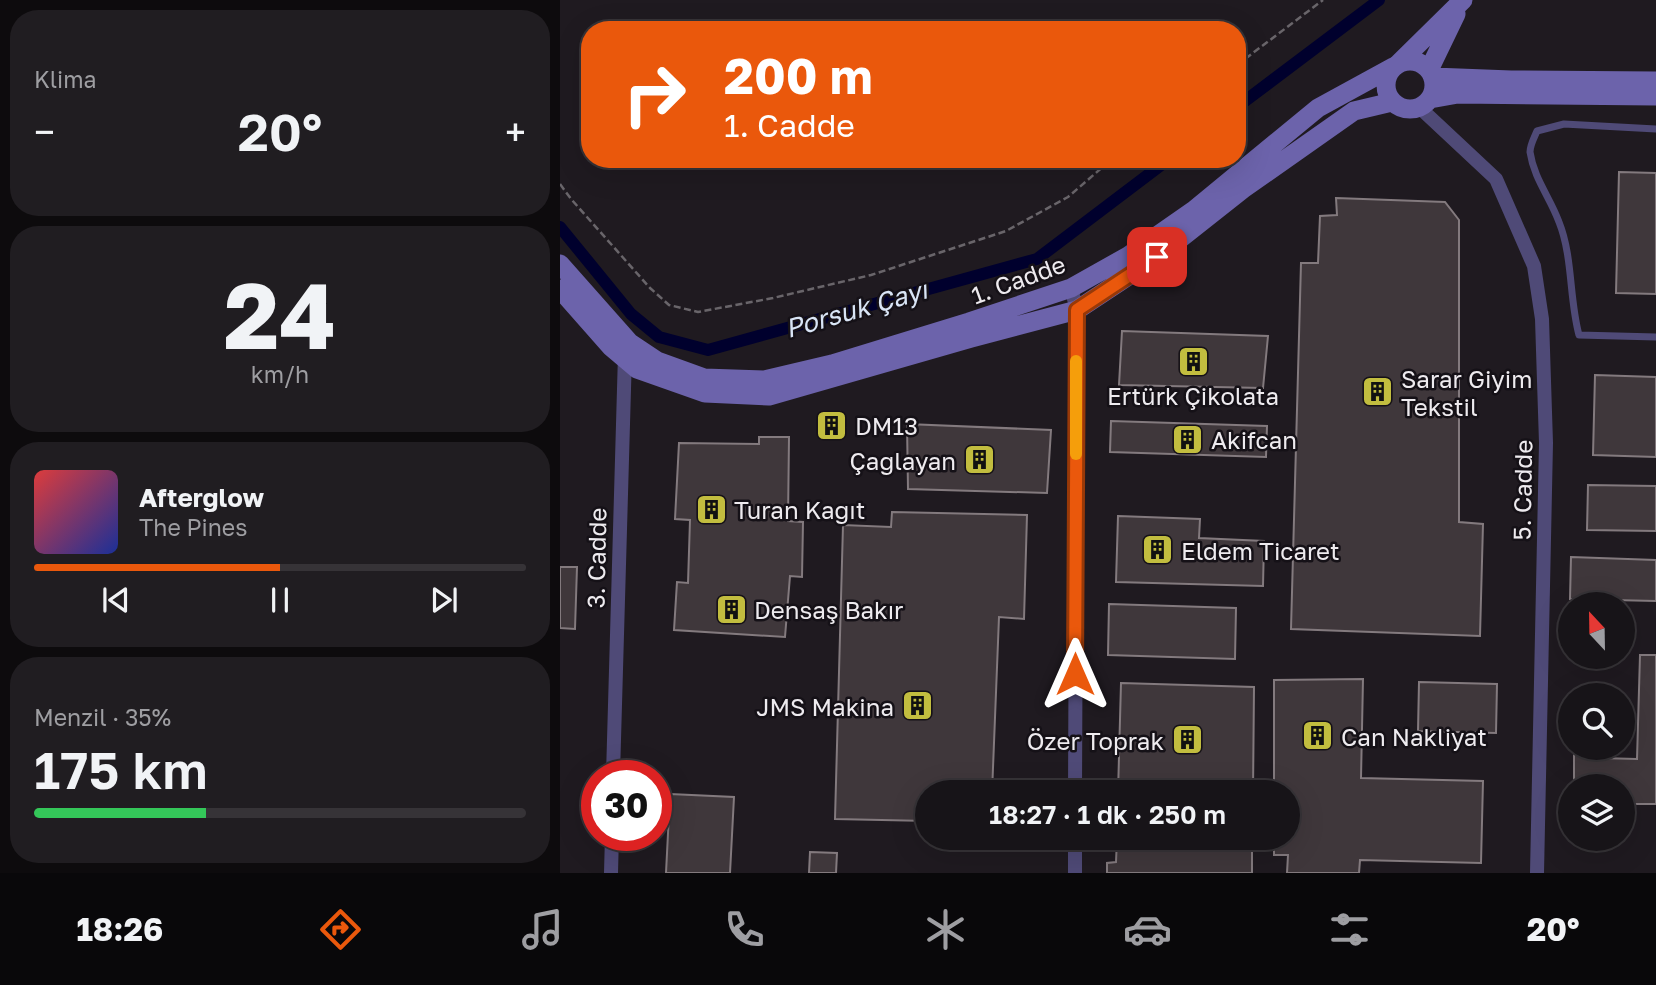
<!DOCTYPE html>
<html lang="tr">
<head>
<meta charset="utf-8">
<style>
  body { margin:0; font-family:"Golos Text",sans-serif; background:#201d21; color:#f1f3f6; height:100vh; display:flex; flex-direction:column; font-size:26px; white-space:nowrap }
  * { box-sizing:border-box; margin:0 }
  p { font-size:23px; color:#9e9ea2 }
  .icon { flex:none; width:38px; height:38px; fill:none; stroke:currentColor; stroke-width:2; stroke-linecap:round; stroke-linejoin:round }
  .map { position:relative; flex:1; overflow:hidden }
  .details { display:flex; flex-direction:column; gap:10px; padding:10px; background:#0d0b0d; width:560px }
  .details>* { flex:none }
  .banner { position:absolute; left:21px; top:21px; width:665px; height:147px; border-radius:28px; box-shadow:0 7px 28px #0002,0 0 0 2px #363337; background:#ea580c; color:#fff; overflow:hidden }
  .needle { width:46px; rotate:338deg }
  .fabs { position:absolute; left:998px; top:592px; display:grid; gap:14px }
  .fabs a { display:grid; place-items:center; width:77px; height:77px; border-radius:50%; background:#171418; box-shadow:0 7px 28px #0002,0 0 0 2px #363337; font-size:35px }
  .speed { position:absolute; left:21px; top:760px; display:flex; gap:14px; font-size:35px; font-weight:700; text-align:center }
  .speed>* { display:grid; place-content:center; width:91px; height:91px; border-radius:50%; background:#171418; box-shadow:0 7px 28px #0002,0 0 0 2px #363337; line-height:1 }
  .speed .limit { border:10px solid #d22; background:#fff; color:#111 }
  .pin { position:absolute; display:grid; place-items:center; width:60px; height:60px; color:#fff; margin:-30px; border-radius:14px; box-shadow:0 4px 10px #0006 }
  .me { position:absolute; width:77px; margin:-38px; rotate:0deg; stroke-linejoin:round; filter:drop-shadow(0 0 5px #0008) }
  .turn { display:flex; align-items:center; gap:24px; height:147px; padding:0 28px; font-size:32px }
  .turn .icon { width:91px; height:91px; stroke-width:2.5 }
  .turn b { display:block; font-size:49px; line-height:60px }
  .big { font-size:52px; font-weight:600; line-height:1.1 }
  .details .widget { flex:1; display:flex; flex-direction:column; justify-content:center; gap:10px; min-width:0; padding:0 24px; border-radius:28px; background:#201d21 }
  .details .dial { align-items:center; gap:0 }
  .dial b { font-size:91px; line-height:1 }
  .song { display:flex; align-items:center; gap:21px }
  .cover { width:84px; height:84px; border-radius:10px; background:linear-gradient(135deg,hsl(0 70% 55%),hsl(230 70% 35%)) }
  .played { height:7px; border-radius:4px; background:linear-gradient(90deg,#ea580c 50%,#363337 50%) }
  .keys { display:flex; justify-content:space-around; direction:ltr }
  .heat { display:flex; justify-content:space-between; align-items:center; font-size:38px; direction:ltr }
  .charge { height:10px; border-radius:5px; background:linear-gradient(90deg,#34c759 35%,#363337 0) }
  .trip { position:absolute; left:355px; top:780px; width:385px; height:70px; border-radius:35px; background:#171418; box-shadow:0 7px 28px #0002,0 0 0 2px #363337; font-weight:600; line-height:70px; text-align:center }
  .menu { display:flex; height:112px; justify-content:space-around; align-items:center; background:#09080a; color:#9e9ea2 }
  .menu .icon { width:49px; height:49px }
  .menu .active { color:#ea580c }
  .menu b { font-size:32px; color:#f1f3f6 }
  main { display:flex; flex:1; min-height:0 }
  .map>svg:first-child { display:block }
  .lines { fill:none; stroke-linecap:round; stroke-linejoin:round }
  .canal { stroke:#00002d; stroke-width:12 }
  .building { fill:#3f373b; stroke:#837a7e; stroke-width:2 }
  .path { stroke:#69656a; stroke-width:2.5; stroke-dasharray:7 3.5; stroke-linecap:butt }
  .lane { stroke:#4f4a77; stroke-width:7 }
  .street { stroke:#4f4a77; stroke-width:14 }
  .secondary { stroke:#6c63ab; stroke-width:19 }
  .route-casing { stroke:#983908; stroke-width:18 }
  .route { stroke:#ea580c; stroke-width:12 }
  .slow { stroke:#f59e0b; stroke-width:12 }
  .labels { text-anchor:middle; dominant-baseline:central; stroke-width:5; stroke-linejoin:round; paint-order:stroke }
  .street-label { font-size:24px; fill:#eeebef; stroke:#151117 }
  .poi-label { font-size:24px; fill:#eeebef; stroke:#151117; text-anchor:start }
  .water-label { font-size:26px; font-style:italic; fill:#d9e5f6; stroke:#151117 }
</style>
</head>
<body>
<main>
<section class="details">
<div class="widget"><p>Klima</p>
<div class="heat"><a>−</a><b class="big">20°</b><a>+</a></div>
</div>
<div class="widget dial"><b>24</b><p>km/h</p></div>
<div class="widget">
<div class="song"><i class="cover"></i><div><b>Afterglow</b><p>The Pines</p></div></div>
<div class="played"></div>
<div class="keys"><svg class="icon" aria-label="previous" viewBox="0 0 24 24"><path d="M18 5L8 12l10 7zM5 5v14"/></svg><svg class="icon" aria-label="pause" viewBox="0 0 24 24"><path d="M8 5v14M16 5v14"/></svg><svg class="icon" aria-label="next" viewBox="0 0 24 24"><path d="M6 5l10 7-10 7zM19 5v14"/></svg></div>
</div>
<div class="widget"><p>Menzil · 35%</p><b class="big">175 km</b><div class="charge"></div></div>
</section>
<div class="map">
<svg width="1096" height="873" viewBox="0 0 1096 873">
  <rect width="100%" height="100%" fill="#1f1a20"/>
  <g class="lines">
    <path class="canal" d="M677,107L819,0
      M0,227L71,314L99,337L148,350L477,259L609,159"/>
  </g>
  <path class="building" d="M1059,172L1096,173V294L1056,293Z
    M776,198L885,202L899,220V522L923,524L920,636L731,629L741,263H758L760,216L777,215Z
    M562,331L708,336L703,388L559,385Z
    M1035,375L1096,377V457L1033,455Z
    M280,412L285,427L263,434L259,420Z
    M551,421L707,426L706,457L550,452Z
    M347,424L491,430L487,493L348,489Z
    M199,437H229L228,521L243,522L242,577L230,576L225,637L114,630L117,582L128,583L130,520L115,519L119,443L199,444Z
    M1028,485L1096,486V531L1027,530Z
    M332,512L467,515L464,619L439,617L432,793H368V821L275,819L283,525L331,527Z
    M558,516L640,519L639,538L704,541L703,586L556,582Z
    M1011,557L1096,560V601L1010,599Z
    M0,567H17L15,629L0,628Z
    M549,604L676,608L675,659L548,655Z
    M1080,655H1096V804H1062V786H1014V747H1025V755H1039V758L1077,759Z
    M803,679L801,778L923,781L921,863L800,860L799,873H727L728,855H714V838H728V793H714V680Z
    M859,682L937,684L936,733L858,731Z
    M561,683L694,687L693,793H558Z
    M110,794L174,797L170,873H106Z
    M557,838H692V873H547V863L556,862Z
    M250,852L277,853L276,873H249Z"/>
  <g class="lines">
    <path class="path" d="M677,65L763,0
      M0,184L11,199L90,288L109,305L138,312L213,298L311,275L446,231L508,197L552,159"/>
    <path class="lane" d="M1096,129L1004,124L977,131C974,138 970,145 970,152C974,179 990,197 999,222C1013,257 1009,298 1019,335L1096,337"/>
    <path class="street" d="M859,107L936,179L974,266L982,319L986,443L977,873
      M511,288L517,310L515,793
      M53,775L65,354
      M51,873L52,835
      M515,873V838"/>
    <path class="secondary" d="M826 85a24 24 0 1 1 48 0a24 24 0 1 1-48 0Z
      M839,63L903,0
      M869,70L896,14
      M873,77L951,80L1096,81
      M870,99L898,94L1096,96
      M0,264L70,343L97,361L144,378L204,380L272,364L409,322L511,288L568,256L634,210L758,108L833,67
      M0,289L51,347L77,369L145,393L209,396L411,338L517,310L597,257L683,189L794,111L832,102"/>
  </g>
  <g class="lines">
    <defs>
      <path id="route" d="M515,674L517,310L597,257"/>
    </defs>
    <use href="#route" class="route-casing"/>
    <use href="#route" class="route"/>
    <path class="slow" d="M516,454V361"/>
  </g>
  <defs>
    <symbol id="building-square" viewBox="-11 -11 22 22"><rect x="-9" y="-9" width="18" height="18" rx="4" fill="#c2bd3f" stroke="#151117"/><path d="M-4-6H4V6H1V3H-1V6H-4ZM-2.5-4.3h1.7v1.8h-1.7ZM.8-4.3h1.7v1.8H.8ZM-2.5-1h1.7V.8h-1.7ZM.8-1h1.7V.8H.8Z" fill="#111"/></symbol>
  </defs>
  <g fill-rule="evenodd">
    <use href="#building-square" x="616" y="344" width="35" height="35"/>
    <use href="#building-square" x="800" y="374" width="35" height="35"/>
    <use href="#building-square" x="254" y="408" width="35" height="35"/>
    <use href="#building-square" x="610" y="422" width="35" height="35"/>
    <use href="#building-square" x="402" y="442" width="35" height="35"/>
    <use href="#building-square" x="134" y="492" width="35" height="35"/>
    <use href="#building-square" x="580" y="532" width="35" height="35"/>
    <use href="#building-square" x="154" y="592" width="35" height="35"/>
    <use href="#building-square" x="340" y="688" width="35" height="35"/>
    <use href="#building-square" x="740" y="718" width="35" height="35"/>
    <use href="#building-square" x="610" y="722" width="35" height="35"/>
  </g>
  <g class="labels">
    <g class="street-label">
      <text transform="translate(458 279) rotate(-20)">1. Cadde</text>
      <text transform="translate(962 490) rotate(-89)">5. Cadde</text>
      <text transform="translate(36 558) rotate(-89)">3. Cadde</text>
    </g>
    <g class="poi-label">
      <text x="841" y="378">Sarar Giyim<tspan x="841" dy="28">Tekstil</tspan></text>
      <text x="633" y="395" text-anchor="middle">Ertürk Çikolata</text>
      <text x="295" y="425">DM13</text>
      <text x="651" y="439">Akifcan</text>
      <text x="396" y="460" text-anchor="end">Çağlayan</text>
      <text x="174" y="509">Turan Kağıt</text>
      <text x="621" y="550">Eldem Ticaret</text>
      <text x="194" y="609">Densaş Bakır</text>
      <text x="334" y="706" text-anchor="end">JMS Makina</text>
      <text x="781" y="736">Can Nakliyat</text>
      <text x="604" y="740" text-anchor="end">Özer Toprak</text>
    </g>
    <g class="water-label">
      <text transform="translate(296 309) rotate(-16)">Porsuk Çayı</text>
    </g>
  </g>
</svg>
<div class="fabs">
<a><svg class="needle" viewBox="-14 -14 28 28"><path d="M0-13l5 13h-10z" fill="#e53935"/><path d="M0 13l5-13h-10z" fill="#9e9ea2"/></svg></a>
<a><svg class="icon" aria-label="search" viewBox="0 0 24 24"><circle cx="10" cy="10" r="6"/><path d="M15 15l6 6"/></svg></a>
<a><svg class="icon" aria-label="layers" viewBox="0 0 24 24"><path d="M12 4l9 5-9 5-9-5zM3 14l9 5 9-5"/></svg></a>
</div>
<div class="speed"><div class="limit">30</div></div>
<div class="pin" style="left:597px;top:257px;background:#d93025"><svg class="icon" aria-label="arrive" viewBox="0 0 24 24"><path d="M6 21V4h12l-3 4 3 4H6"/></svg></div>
<svg class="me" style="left:515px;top:674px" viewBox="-20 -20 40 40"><path d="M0-17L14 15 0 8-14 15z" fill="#ea580c" stroke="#fff" stroke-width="4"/></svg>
<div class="trip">18:27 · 1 dk · 250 m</div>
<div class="banner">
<div class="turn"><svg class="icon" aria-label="right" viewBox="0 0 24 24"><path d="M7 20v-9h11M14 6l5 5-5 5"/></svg><div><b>200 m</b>1. Cadde</div></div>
</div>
</div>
</main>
<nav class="menu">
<b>18:26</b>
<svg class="icon active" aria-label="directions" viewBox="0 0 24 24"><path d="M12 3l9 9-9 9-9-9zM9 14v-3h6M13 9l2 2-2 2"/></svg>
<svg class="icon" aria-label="music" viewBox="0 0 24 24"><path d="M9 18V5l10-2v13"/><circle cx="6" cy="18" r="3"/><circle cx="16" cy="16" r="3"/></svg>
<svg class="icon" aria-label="phone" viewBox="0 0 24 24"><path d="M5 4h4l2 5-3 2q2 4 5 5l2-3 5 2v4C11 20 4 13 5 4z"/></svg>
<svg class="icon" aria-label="climate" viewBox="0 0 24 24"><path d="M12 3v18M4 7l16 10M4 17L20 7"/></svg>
<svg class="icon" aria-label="car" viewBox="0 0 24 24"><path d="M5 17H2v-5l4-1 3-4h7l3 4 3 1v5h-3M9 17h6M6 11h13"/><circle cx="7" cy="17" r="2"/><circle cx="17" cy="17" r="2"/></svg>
<svg class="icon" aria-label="filters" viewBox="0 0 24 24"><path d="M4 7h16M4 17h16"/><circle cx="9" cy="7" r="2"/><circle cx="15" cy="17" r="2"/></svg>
<b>20°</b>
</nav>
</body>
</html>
